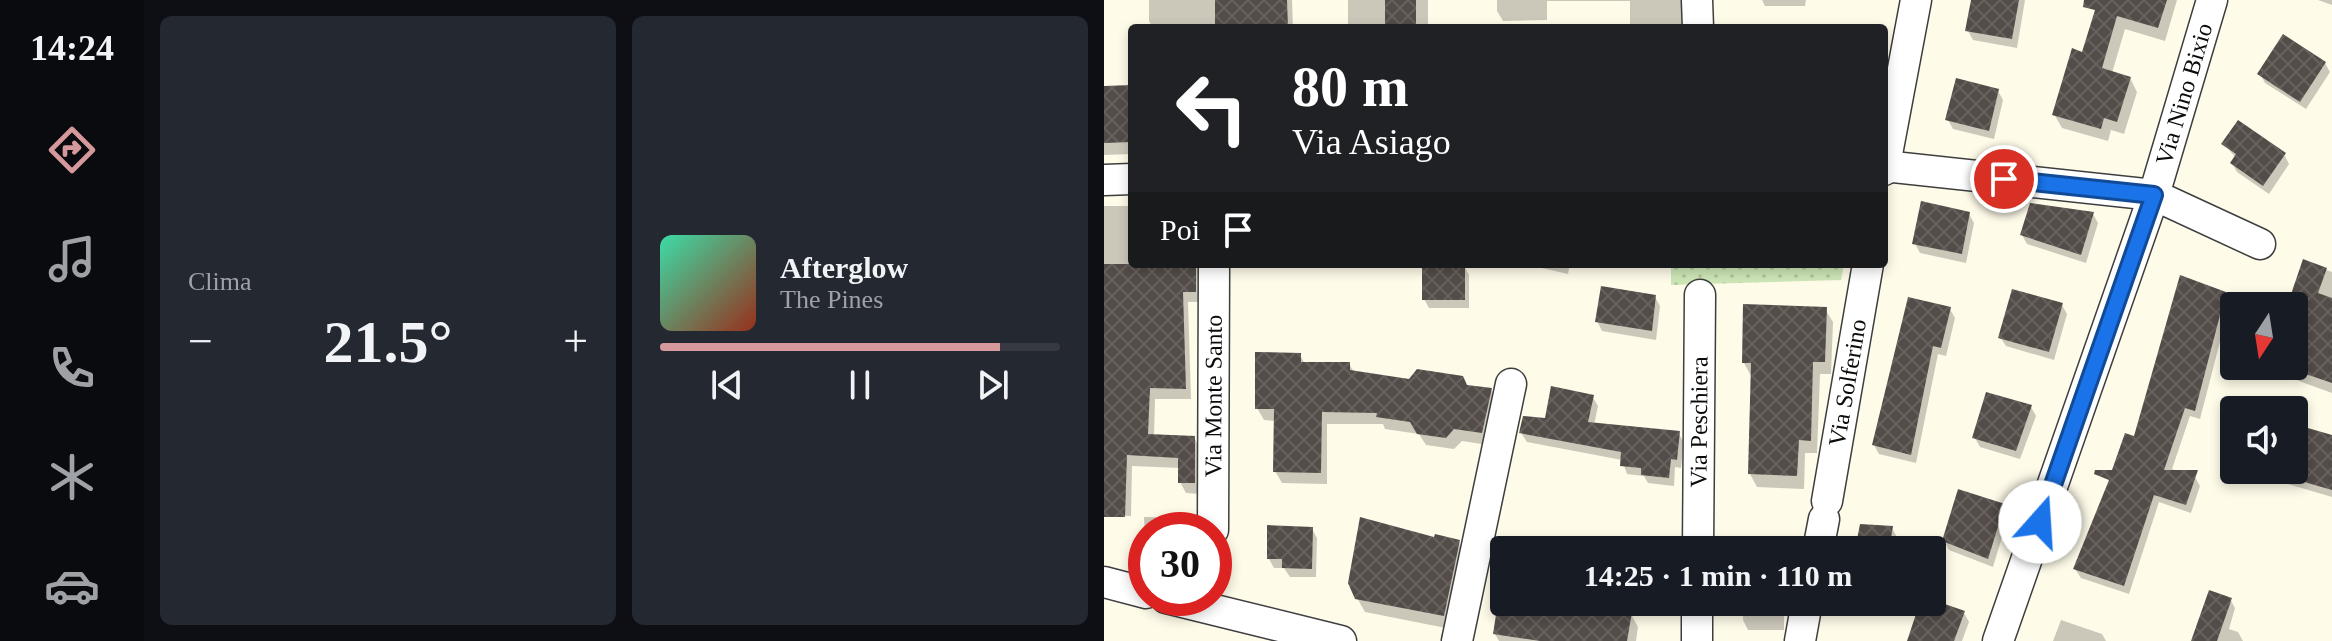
<!DOCTYPE html>
<html lang="it">
<head>
<meta charset="utf-8">
<style>
  body { margin:0; font-family:"Times New Roman",serif; background:#242831; color:#f1f3f6; height:100vh; display:flex; flex-direction:column; font-size:30px; white-space:nowrap }
  * { box-sizing:border-box; margin:0 }
  p { font-size:26px; color:#9ea1a6 }
  .icon { flex:none; width:44px; height:44px; fill:none; stroke:currentColor; stroke-width:2; stroke-linecap:round; stroke-linejoin:round }
  .map { position:relative; flex:1; overflow:hidden }
  .details { display:flex; flex-direction:column; gap:16px; padding:16px; background:#0d0f14; width:960px }
  .details>* { flex:none }
  .banner { position:absolute; left:24px; top:24px; width:760px; height:244px; border-radius:8px; box-shadow:0 4px 12px #0003; background:#202124; color:#fff; overflow:hidden }
  .needle { width:52px; rotate:192deg }
  .controls { position:absolute; left:1116px; top:292px; display:grid; gap:16px }
  .controls a { display:grid; place-items:center; width:88px; height:88px; border-radius:8px; background:#171b24; box-shadow:0 4px 12px #0003; font-size:40px }
  .speed { position:absolute; left:24px; top:512px; display:flex; gap:16px; font-size:40px; font-weight:700; text-align:center }
  .speed>* { display:grid; place-content:center; width:104px; height:104px; border-radius:50%; background:#171b24; box-shadow:0 4px 12px #0003; line-height:1 }
  .speed .limit { border:12px solid #d22; background:#fff; color:#111 }
  .pin { position:absolute; display:grid; place-items:center; width:68px; height:68px; color:#fff; margin:-34px; border:4px solid #fff; border-radius:50%; box-shadow:0 2px 8px #0007 }
  .me { position:absolute; width:88px; margin:-44px; rotate:19deg; stroke-linejoin:round; filter:drop-shadow(0 0 6px #0008) }
  .turn { display:flex; align-items:center; gap:28px; height:168px; padding:0 32px; font-size:36px }
  .turn .icon { width:104px; height:104px; stroke-width:2.5 }
  .turn b { display:block; font-size:56px; line-height:68px }
  .then { display:flex; align-items:center; height:76px; padding:0 32px; background:#0003; gap:16px; font-size:30px }
  .big { font-size:60px; font-weight:800; line-height:1.1 }
  .details .card { flex:1; display:flex; flex-direction:column; justify-content:center; gap:12px; min-width:0; padding:0 28px; border-radius:12px; background:#242831 }
  .song { display:flex; align-items:center; gap:24px }
  .cover { width:96px; height:96px; border-radius:12px; background:linear-gradient(135deg,hsl(160 70% 55%),hsl(10 70% 35%)) }
  .played { height:8px; border-radius:4px; background:linear-gradient(90deg,#d5999c 85%,#363941 85%) }
  .keys { display:flex; justify-content:space-around; direction:ltr }
  .heat { display:flex; justify-content:space-between; align-items:center; font-size:44px; direction:ltr }
  .details .tiles { flex:1; display:grid; gap:16px; grid-template-columns:repeat(2,1fr) }
  .trip { position:absolute; left:386px; top:536px; width:456px; height:80px; border-radius:8px; background:#171b24; box-shadow:0 4px 12px #0003; font-weight:800; line-height:80px; text-align:center }
  main { display:flex; flex:1; min-height:0 }
  .tabs { display:flex; flex-direction:column; width:144px; justify-content:space-around; align-items:center; background:#090b0e; color:#9ea1a6 }
  .tabs .icon { width:56px; height:56px }
  .tabs .active { color:#d5999c }
  .tabs b { font-size:36px; color:#f1f3f6 }
  .map>svg:first-child { display:block }
  .park { fill:url(#park-dots) }
  .shadow { fill:#0003 }
  .building { fill:url(#building-cross-hatch) }
  .lines { fill:none; stroke-linecap:round; stroke-linejoin:round }
  .minor-casing { stroke:#3e3e3e; stroke-width:33 }
  .minor { stroke:#fff; stroke-width:30 }
  .route-casing { stroke:#114b97; stroke-width:20 }
  .route { stroke:#1a73e8; stroke-width:14 }
  .labels { text-anchor:middle; dominant-baseline:central; stroke-width:8; stroke-linejoin:round; paint-order:stroke }
  .street-label { font-size:24px; fill:#0b0b0b; stroke:#fff }
</style>
</head>
<body>
<main>
<nav class="tabs">
<b>14:24</b>
<svg class="icon active" aria-label="directions" viewBox="0 0 24 24"><path d="M12 3l9 9-9 9-9-9zM9 14v-3h6M13 9l2 2-2 2"/></svg>
<svg class="icon" aria-label="music" viewBox="0 0 24 24"><path d="M9 18V5l10-2v13"/><circle cx="6" cy="18" r="3"/><circle cx="16" cy="16" r="3"/></svg>
<svg class="icon" aria-label="phone" viewBox="0 0 24 24"><path d="M5 4h4l2 5-3 2q2 4 5 5l2-3 5 2v4C11 20 4 13 5 4z"/></svg>
<svg class="icon" aria-label="climate" viewBox="0 0 24 24"><path d="M12 3v18M4 7l16 10M4 17L20 7"/></svg>
<svg class="icon" aria-label="car" viewBox="0 0 24 24"><path d="M5 17H2v-5l4-1 3-4h7l3 4 3 1v5h-3M9 17h6M6 11h13"/><circle cx="7" cy="17" r="2"/><circle cx="17" cy="17" r="2"/></svg>
</nav>
<section class="details">
<div class="tiles">
<div class="card"><p>Clima</p>
<div class="heat"><a>−</a><b class="big">21.5°</b><a>+</a></div>
</div>
<div class="card">
<div class="song"><i class="cover"></i><div><b>Afterglow</b><p>The Pines</p></div></div>
<div class="played"></div>
<div class="keys"><svg class="icon" aria-label="previous" viewBox="0 0 24 24"><path d="M18 5L8 12l10 7zM5 5v14"/></svg><svg class="icon" aria-label="pause" viewBox="0 0 24 24"><path d="M8 5v14M16 5v14"/></svg><svg class="icon" aria-label="next" viewBox="0 0 24 24"><path d="M6 5l10 7-10 7zM19 5v14"/></svg></div>
</div>
</div>
</section>
<div class="map">
<svg width="1228" height="641" viewBox="0 0 1228 641">
  <defs>
    <pattern id="park-dots" width="8" height="8" patternUnits="userSpaceOnUse" patternTransform="scale(2)"><rect width="8" height="8" fill="#cde6b6"/><path d="M2 2h.1M6 6h.1" fill="none" stroke="#afc49b" stroke-width="1.8" stroke-linecap="round"/></pattern>
    <pattern id="building-cross-hatch" width="8" height="8" patternUnits="userSpaceOnUse" patternTransform="scale(2)"><rect width="8" height="8" fill="#534c48"/><path d="M0 0l8 8M0 8l8-8" fill="none" stroke="#67615e"/></pattern>
  </defs>
  <rect width="100%" height="100%" fill="#fefbe9"/>
  <path class="park" d="M567,264H740L737,280L567,285Z"/>
  <path class="shadow" d="M45,0H188L189,28H49L45,21Z
    M244,0H324V25H316V28H244Z
    M393,0H584L581,28H526V1H443V20L399,21L393,11Z
    M658,0H702L701,6H661Z
    M870,0H921L913,48L869,40L864,31Z
    M995,0H1073L1061,41L1021,29L1008,73L1026,78L1033,92L1020,134L1007,130L1004,141L958,128L950,114L980,54Z
    M1214,0H1228V5Z
    M1221,63L1226,72L1202,109L1161,83L1156,74Z
    M28,87V154L0,155V88Z
    M894,91L899,100L890,139L849,129L844,120Z
    M1120,144L1180,154L1185,164L1165,194L1133,172L1128,163L1132,158Z
    M0,206H28V264H103L97,302H84L87,399H51L50,436L90,438L97,449L96,494L82,493L76,482V468L28,466L27,516L0,515Z
    M865,214L870,223L862,263L816,253L811,244Z
    M989,214L994,223L982,263L923,244L918,235Z
    M1200,262L1228,272V393L1184,377L1178,366H1190V306H1185Z
    M420,264H466L464,274Z
    M360,266L365,275V308H325L320,299Z
    M1121,294L1126,303L1096,419L1086,416L1068,469L1091,477L1096,486L1087,513L1055,502L1025,594L977,578L971,569L1031,439Z
    M551,297L556,306L552,340L498,331L493,321Z
    M958,305L963,314L950,360L902,346L896,337Z
    M721,309L729,322L727,374H716L713,453H701L700,489L653,487L646,474L647,376L640,363Z
    M846,309L851,318L842,356L834,354L812,463L775,454L770,445Z
    M196,355L201,364H245L250,372L387,390L393,402L384,445L358,441L350,449L322,445L315,434L281,429L279,424H223V484L178,483L171,471L172,421L160,420L153,408Z
    M488,396L494,406L490,425L574,433L580,442L577,468L571,467L570,486L544,483L540,476L523,474L518,460L423,442L417,433Z
    M927,407L932,416L916,459L876,447L871,438Z
    M1190,426L1228,438V497L1160,477L1157,470H1190Z
    M900,505L905,514L889,567L845,550L840,541Z
    M40,517L85,518L92,530H42V557Z
    M788,528L793,537L791,550H747L748,545L754,546Z
    M208,529L213,538L212,577H186L180,568H170L165,559Z
    M332,540L354,542L362,555L347,629L261,612L253,598Z
    M639,546L675,547L677,550H639Z
    M397,595L400,602H443L527,614L534,627L532,641H395L391,634Z
    M1126,599L1131,608L1125,629L1134,632L1139,641H1089Z
    M639,602H680V630H644L639,620Z
    M754,602H781L780,607Z
    M818,602L860,613L865,622L858,641H805Z
    M957,620L998,634L1002,641H949Z"/>
  <path class="building" d="M111,0H183L184,28H111Z
    M281,0H312V25H281Z
    M867,0H915L908,39L861,31Z
    M980,0H1063L1054,28L1013,16L998,68L1027,77L1013,122L1000,118L997,129L948,115L968,48L978,52L991,10L979,7Z
    M1179,34L1222,62L1196,102L1153,74Z
    M852,78L895,89L885,131L841,120Z
    M28,85V142L0,143V86Z
    M1134,120L1182,153L1159,186L1126,163L1132,154L1117,144Z
    M817,201L866,212L858,254L808,244Z
    M926,203L990,212L977,255L916,235Z
    M1199,259L1223,268L1214,293L1228,298V383L1190,370V306H1183Z
    M0,264H92V292H79L82,389L46,388L44,434L91,436V483H74V458L23,455L21,517H0Z
    M318,264H361V300H318Z
    M1076,275L1122,292L1091,411L1081,408L1060,470H1094L1082,505L1050,495L1020,586L969,569L1005,480L990,474L991,470H1008L1021,433L1030,436Z
    M497,286L552,295L548,331L491,322Z
    M908,289L959,303L945,352L894,338Z
    M804,297L847,307L837,348L829,346L807,455L768,445Z
    M639,304L723,307L721,362H709L707,441L695,440L693,476L644,474L647,363H638Z
    M151,352L197,353V362H246V370L305,379L313,369L359,376L363,385L388,388L378,433L350,429L342,438L313,434L306,422L272,417L273,413L218,412L217,473L169,472L170,409H151Z
    M447,386L490,395L484,422L576,431L573,460L567,459L565,478L537,475V468L516,466L517,452L415,433L419,416L441,418Z
    M882,392L928,405L912,451L868,438Z
    M1190,424L1228,435V490L1190,479Z
    M854,489L901,504L884,559L838,541Z
    M256,517L330,537L331,534L356,540L340,616L251,599L244,583Z
    M756,524L789,526L785,550H751Z
    M163,525L209,527L208,569L178,568V559H163Z
    M1105,590L1128,598L1113,641H1087Z
    M394,602H457L528,612L523,641H436L389,634Z
    M816,602H835L861,611L850,641H803Z"/>
  <g class="lines">
    <defs>
      <g id="minor">
        <path d="M593,0L594,28"/>
        <path d="M780,166L1050,195L1156,244"/>
        <path d="M780,170L812,0"/>
        <path d="M0,180L28,179"/>
        <path id="s1" d="M723,501L764,264"/>
        <path id="s2" d="M109,530L110,264"/>
        <path id="s3" d="M594,550L596,295"/>
        <path d="M714,550L720,519"/>
        <path d="M0,582L42,593"/>
        <path d="M62,598L237,641"/>
        <path d="M353,641L407,384"/>
        <path d="M593,641V602"/>
        <path d="M696,641L703,602"/>
        <path id="s4" d="M894,641L1050,195L1108,0"/>
      </g>
    </defs>
    <use href="#minor" class="minor-casing"/>
    <use href="#minor" class="minor"/>
  </g>
  <g class="lines">
    <defs>
      <path id="route" d="M900,179L1050,195L936,522"/>
    </defs>
    <use href="#route" class="route-casing"/>
    <use href="#route" class="route"/>
  </g>
  <g class="labels">
    <g class="street-label">
      <text stroke="none"><textPath href="#s4" startOffset="578">Via Nino Bixio</textPath></text>
      <text stroke="none"><textPath href="#s1" startOffset="120">Via Solferino</textPath></text>
      <text stroke="none"><textPath href="#s2" startOffset="134">Via Monte Santo</textPath></text>
      <text stroke="none"><textPath href="#s3" startOffset="128">Via Peschiera</textPath></text>
    </g>
  </g>
</svg>
<div class="controls">
<a><svg class="needle" viewBox="-14 -14 28 28"><path d="M0-13l5 13h-10z" fill="#e53935"/><path d="M0 13l5-13h-10z" fill="#9ea1a6"/></svg></a>
<a><svg class="icon" aria-label="sound" viewBox="0 0 24 24"><path d="M4 9h4l5-4v14l-5-4H4zM17 9q2 3 0 6"/></svg></a>
</div>
<div class="speed"><div class="limit">30</div></div>
<div class="pin" style="left:900px;top:179px;background:#d93025"><svg class="icon" aria-label="arrive" viewBox="0 0 24 24"><path d="M6 21V4h12l-3 4 3 4H6"/></svg></div>
<svg class="me" style="left:936px;top:522px" viewBox="-20 -20 40 40"><circle r="19" fill="#fff"/><path d="M0-13L10 11 0 6-10 11z" fill="#1a73e8"/></svg>
<div class="trip">14:25 · 1 min · 110 m</div>
<div class="banner">
<div class="turn"><svg class="icon" aria-label="left" viewBox="0 0 24 24"><path d="M17 20v-9H6M10 6l-5 5 5 5"/></svg><div><b>80 m</b>Via Asiago</div></div>
<div class="then">Poi<svg class="icon" aria-label="arrive" viewBox="0 0 24 24"><path d="M6 21V4h12l-3 4 3 4H6"/></svg></div>
</div>
</div>
</main>
</body>
</html>
